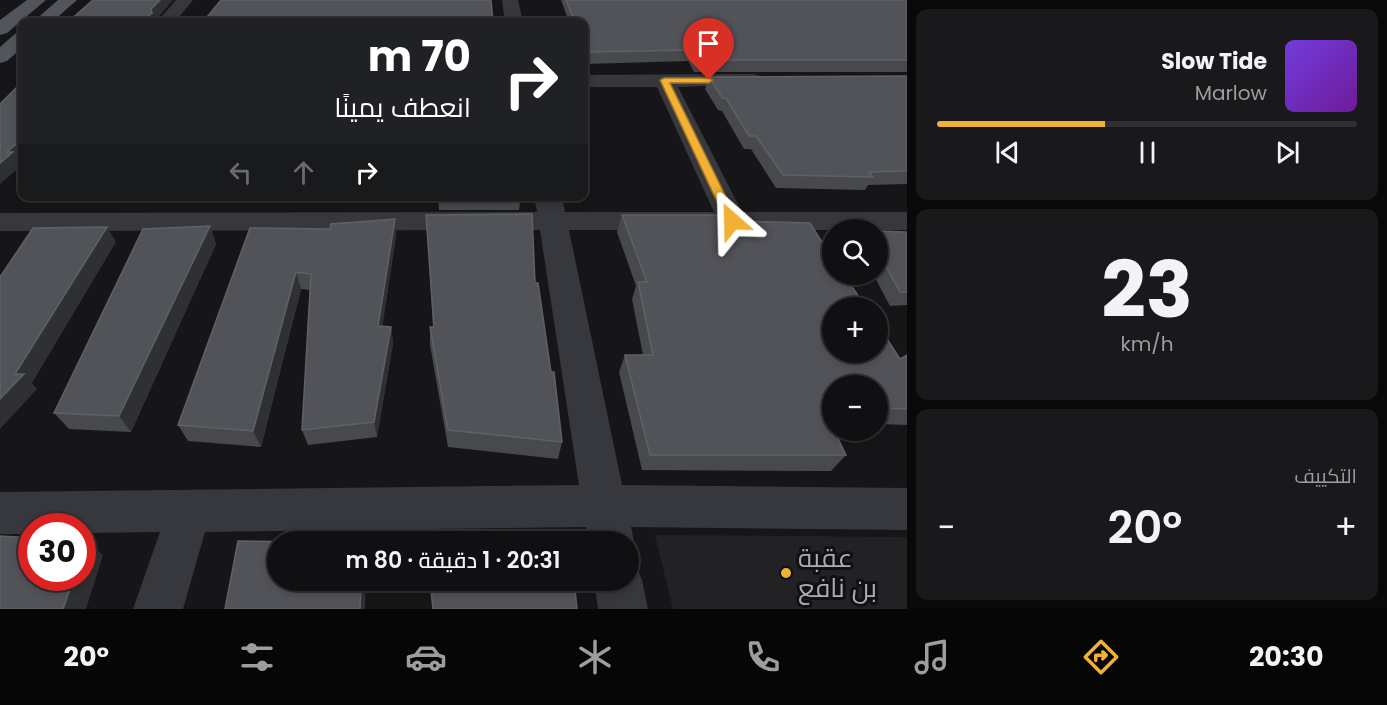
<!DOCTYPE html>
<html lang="ar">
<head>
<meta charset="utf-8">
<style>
  body { margin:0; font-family:Poppins,Cairo,sans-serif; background:#19191b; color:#f1f3f6; direction:rtl; height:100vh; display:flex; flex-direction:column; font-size:22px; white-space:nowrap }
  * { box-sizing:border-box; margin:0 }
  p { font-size:20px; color:#9c9d9f }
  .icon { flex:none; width:33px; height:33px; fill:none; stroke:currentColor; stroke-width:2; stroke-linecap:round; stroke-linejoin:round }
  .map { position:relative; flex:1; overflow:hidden; direction:ltr }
  .sheet { display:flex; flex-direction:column; gap:9px; padding:9px; background:#09090a; width:480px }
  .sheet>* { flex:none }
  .top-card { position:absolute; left:18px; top:18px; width:570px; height:183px; border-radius:12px; box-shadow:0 3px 9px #0003,0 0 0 2px #303032; direction:rtl; background:#202124; color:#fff; overflow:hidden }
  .tools { position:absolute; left:822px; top:219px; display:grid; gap:12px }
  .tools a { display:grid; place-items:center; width:66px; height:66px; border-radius:50%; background:#101012; box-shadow:0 3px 9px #0003,0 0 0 2px #303032; font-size:30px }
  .speed { position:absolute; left:18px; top:513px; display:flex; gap:12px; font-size:30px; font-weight:700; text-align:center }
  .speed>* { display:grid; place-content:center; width:78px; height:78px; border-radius:50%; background:#101012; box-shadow:0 3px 9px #0003,0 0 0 2px #303032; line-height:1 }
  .speed .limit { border:9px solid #d22; background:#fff; color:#111 }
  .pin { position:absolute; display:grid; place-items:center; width:51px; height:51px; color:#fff; margin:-62px -26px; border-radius:50% 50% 50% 0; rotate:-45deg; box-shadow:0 0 6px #0007 }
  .pin .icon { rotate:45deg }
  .me { position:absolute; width:66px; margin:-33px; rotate:335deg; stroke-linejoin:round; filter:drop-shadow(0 0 4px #0008) }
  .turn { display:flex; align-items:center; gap:21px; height:126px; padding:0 18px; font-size:27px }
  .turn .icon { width:78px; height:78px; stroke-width:2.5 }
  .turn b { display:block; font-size:42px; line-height:51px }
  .lanes { display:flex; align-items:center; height:57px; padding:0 18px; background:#0003; justify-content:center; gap:30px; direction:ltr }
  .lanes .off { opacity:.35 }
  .big { font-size:45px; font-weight:600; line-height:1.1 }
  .sheet .tile { flex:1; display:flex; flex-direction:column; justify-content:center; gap:9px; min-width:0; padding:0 21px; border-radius:12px; background:#19191b }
  .sheet .dial { align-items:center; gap:0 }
  .dial b { font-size:78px; line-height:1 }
  .song { display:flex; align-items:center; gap:18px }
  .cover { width:72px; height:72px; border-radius:9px; background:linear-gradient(135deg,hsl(260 70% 55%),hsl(280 70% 35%)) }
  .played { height:6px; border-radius:3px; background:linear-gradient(90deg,#f2b134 40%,#303032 40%) }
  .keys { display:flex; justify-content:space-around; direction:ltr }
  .heat { display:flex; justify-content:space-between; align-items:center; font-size:33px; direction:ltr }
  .trip { position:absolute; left:267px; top:531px; width:372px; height:60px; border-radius:30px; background:#101012; box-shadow:0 3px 9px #0003,0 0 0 2px #303032; font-weight:600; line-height:60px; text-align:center; direction:rtl }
  .tab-bar { display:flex; height:96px; justify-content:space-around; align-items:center; background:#060607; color:#9c9d9f }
  .tab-bar .icon { width:42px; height:42px }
  .tab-bar .selected { color:#f2b134 }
  .tab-bar b { font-size:27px; color:#f1f3f6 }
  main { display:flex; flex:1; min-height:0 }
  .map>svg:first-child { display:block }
  .built { fill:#222225 }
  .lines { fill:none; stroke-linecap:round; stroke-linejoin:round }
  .minor { fill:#37383d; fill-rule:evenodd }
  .major { fill:#53555c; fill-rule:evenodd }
  .wall { fill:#47494d }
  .shaded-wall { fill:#2f3033 }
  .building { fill:#525359; stroke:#5f6168; stroke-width:1.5 }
  .route { fill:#f2b134; stroke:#9d7322; stroke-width:1.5 }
  .poi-dot { fill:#f2b134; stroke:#111113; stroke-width:2 }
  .labels { text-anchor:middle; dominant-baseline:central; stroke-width:6; stroke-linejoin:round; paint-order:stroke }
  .near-poi-label { font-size:26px; fill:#a8adb8; stroke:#111113; text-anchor:start }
</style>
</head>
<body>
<main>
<section class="sheet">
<div class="tile">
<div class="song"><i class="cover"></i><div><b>Slow Tide</b><p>Marlow</p></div></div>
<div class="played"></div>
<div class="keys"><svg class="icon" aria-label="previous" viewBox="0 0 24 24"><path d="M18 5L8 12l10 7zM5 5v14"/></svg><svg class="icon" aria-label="pause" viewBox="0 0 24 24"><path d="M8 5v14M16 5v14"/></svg><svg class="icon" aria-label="next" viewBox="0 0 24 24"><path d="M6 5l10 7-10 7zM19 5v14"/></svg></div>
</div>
<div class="tile dial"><b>23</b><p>km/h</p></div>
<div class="tile"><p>التكييف</p>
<div class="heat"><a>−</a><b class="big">20°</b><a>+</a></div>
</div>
</section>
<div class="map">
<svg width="907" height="609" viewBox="0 0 907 609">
  <rect width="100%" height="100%" fill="#161618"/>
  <path class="built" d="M655,535L907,537V609H673Z"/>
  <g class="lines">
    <path class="minor" d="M176,0H193L175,22H157Z
      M502,0H518L523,22H505Z
      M753,74L760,76L764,80L760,84L678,87L742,212H907V230H569L622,485L907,488V530L631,527L634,542L628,555V542H588L586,527L205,532L183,609H133L160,532L82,533V526H32V534H0V492L579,485L540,230L0,231V213L537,212L534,196H562L565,212H714L657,87H584V75Z
      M628,561L635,563L642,580L648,609H598L594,580H628Z"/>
    <path class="major" d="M27,0H46L7,33L0,35V20Z
      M58,0H77L52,22H33Z
      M22,32V48L7,61L0,63V47L15,34Z"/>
  </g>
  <path class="wall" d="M561,0H907V72H694L688,61L584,64V22H569Z
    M907,76V184L868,185L865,190L776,188L751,149H744L722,111L718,110L705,89L709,77Z
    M438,196H521L519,210H439Z
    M426,215L535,283L562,442L558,459L448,447L430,345V327H433Z
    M622,215L737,221L900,359L907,355V425L878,424V386H832V423H830L846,455L831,471L642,470L619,372L625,355H643L632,299L636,286L617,232Z
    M395,219L396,236L382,326L391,327L393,343L377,437L308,445L302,430L310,290L301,289L261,447L188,441L178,425L250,228L330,229Z
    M210,226L216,244L131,432L69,429L54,413Z
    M878,231L907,234V305L890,306L873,274H878Z"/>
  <path class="shaded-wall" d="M160,0H173L155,21L156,22H142L151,9Z
    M22,139V159L20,162L22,165L0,184V163L7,152Z
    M395,219L396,236L380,343L378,326Z
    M210,226L216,244L131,432L119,416Z
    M107,227L116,242L32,383L37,389L0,429V399Z
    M296,272L301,289L261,447L253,431Z
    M391,327L393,343L377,437L374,422Z
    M86,541L103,555L86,609H63L74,578H82V551Z
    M361,580H366L365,609H360Z"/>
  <path class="building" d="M93,0H160L151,9L152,13L142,22H68Z
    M221,0H491L493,22H203Z
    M566,0H907V60H698L691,50L586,52L584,45V22H575Z
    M907,76V171L869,172L873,177L783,175L756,136H749L726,98H722L709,77Z
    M22,82V139L7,152H13L0,163V104Z
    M532,214L535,283H538L551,372H554L562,442L448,430L430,327H434L426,215Z
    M622,215H735L737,221L810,223L832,258V274H844L866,308H832V352H878V325L900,359L907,355V409L878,408V386H832V407L822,406L832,428V430H834L846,455H650L625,355H653L638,282H647Z
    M395,219L378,326L391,327L374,422L302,430L311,274L296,272L253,431L178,425L250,228L330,229L331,224Z
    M210,226L119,416L54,413L143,229Z
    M107,227L15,374H24L0,399V277L33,228Z
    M878,231L906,232L907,234V292H900L878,252Z
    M0,536L32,538V578H74L63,609H0Z
    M82,541H86L82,551Z
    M238,541L309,542H278V580H361L360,609H225Z
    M430,580H574L577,609H433Z"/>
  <path class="route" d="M664,78H709L713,80L709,83H670L738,221L736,224L732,225L726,221L660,80Z"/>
  <circle class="poi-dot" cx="786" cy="573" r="6"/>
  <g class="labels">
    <g class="near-poi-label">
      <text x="798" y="558">عقبة<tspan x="798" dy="30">بن نافع</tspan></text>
    </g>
  </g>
</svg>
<div class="tools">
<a><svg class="icon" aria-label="search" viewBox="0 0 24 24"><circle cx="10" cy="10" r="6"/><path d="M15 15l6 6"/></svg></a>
<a>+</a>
<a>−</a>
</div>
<div class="speed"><div class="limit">30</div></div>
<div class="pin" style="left:709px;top:80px;background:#d93025"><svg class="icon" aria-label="arrive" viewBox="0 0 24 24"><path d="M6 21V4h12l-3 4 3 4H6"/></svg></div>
<svg class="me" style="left:732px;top:221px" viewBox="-20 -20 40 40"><path d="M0-17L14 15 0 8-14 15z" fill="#f2b134" stroke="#fff" stroke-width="4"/></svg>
<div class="trip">20:31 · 1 دقيقة · 80 m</div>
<div class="top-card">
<div class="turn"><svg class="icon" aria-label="right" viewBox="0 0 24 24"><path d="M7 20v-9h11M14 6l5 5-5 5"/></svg><div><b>70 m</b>انعطف يمينًا</div></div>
<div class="lanes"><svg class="icon off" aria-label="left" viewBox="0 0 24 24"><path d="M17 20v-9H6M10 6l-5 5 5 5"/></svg><svg class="icon off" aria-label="ahead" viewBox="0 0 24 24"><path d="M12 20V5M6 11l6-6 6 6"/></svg><svg class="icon" aria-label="right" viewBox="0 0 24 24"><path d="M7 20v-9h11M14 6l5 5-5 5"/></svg></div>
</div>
</div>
</main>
<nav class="tab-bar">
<b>20:30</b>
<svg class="icon selected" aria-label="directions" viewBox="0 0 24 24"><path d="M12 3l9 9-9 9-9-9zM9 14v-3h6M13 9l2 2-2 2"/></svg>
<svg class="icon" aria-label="music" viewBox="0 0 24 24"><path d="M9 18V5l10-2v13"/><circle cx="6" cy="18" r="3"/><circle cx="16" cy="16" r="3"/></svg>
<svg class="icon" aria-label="phone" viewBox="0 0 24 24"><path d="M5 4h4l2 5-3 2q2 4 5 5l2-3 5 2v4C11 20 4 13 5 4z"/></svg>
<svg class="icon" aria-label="climate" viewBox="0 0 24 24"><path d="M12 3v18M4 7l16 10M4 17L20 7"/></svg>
<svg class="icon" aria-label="car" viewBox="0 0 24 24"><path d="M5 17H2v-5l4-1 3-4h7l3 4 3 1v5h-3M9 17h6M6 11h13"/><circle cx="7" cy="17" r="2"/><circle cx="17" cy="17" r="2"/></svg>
<svg class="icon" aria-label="filters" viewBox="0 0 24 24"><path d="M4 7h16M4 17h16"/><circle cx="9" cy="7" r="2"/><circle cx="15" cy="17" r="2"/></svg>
<b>20°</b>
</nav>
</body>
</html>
